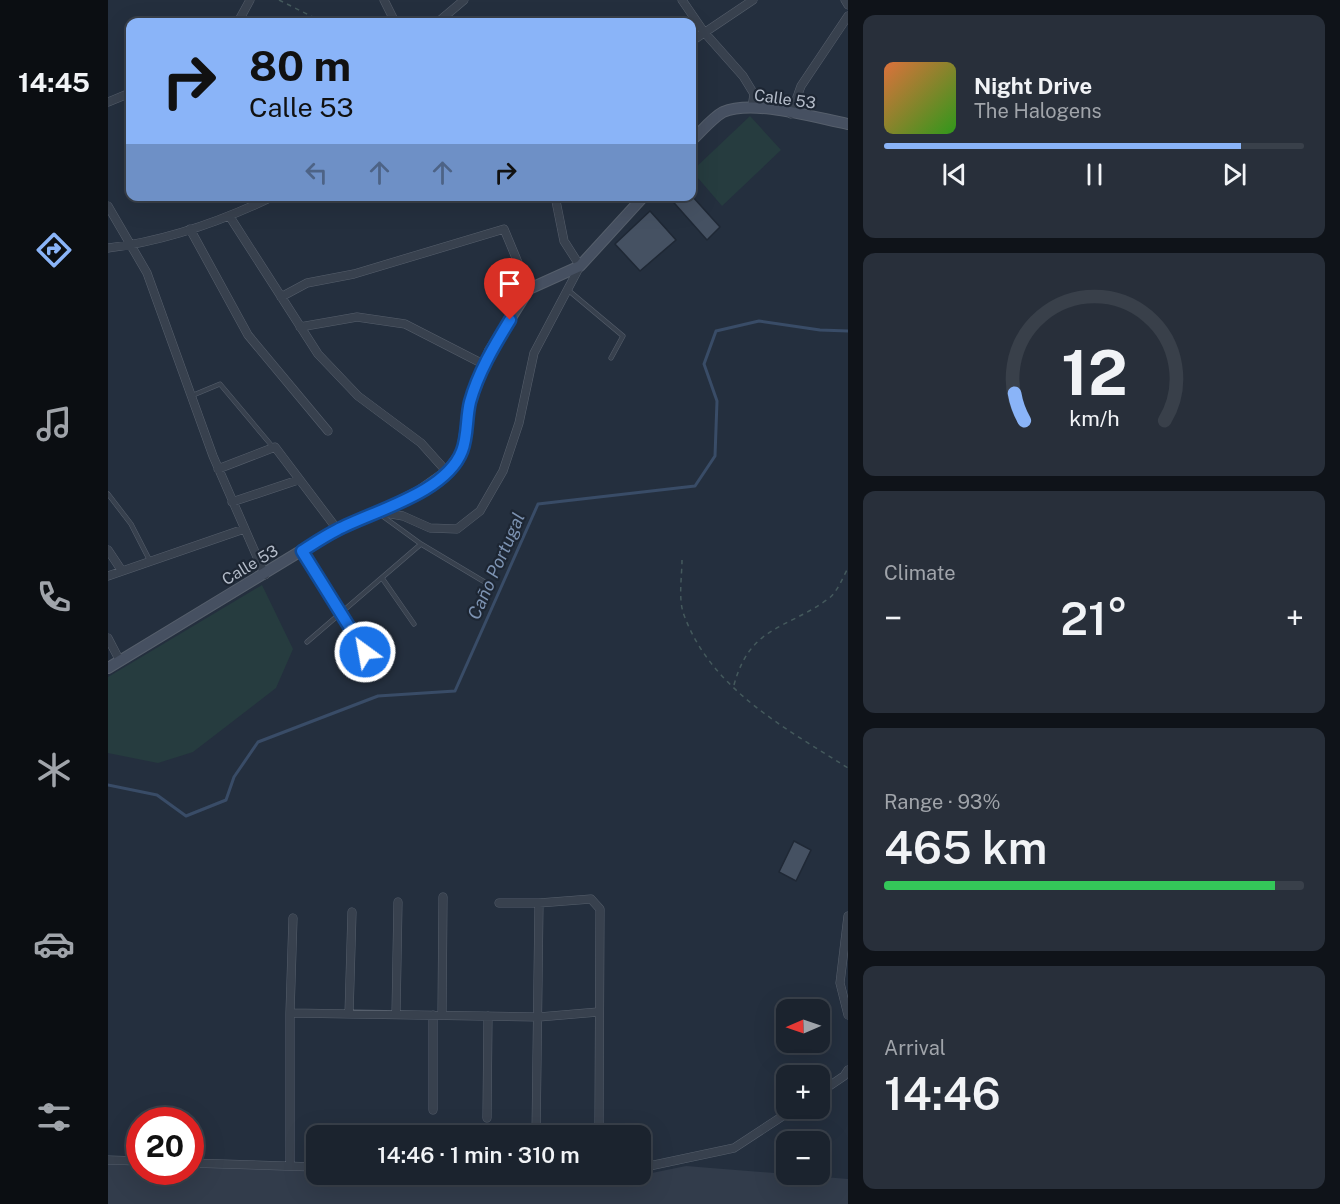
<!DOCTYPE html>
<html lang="en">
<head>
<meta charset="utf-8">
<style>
  body { margin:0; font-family:"Public Sans",sans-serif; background:#282f3a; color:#f1f3f6; height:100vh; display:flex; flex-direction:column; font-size:22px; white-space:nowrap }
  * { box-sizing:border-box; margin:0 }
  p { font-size:20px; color:#a0a4aa }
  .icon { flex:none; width:33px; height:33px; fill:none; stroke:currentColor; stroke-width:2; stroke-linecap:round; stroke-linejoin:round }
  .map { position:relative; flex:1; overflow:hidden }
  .sheet { display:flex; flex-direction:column; gap:15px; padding:15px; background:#0f1319; width:492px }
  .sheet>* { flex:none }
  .hud { position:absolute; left:18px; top:18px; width:570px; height:183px; border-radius:12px; box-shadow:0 6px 24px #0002,0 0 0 2px #39404a; background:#8ab4f8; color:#111; overflow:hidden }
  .needle { width:39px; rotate:268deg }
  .tools { position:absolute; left:668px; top:999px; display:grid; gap:12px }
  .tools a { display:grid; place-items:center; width:54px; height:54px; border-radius:12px; background:#1b232e; box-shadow:0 6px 24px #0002,0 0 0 2px #39404a; font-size:30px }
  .speed { position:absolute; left:18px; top:1107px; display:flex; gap:12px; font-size:30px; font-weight:700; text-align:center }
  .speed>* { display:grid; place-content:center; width:78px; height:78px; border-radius:50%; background:#1b232e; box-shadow:0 6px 24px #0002,0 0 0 2px #39404a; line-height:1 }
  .speed .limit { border:9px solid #d22; background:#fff; color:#111 }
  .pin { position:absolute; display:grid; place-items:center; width:51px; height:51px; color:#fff; margin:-62px -26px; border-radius:50% 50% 50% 0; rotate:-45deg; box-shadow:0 0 6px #0007 }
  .pin .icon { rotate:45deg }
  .me { position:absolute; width:66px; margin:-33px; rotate:328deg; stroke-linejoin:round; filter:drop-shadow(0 0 4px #0008) }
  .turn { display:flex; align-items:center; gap:21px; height:126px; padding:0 24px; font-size:27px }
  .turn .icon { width:78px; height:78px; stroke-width:2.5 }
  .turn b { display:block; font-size:42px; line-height:51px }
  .lanes { display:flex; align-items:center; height:57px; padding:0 24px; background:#0003; justify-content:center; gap:30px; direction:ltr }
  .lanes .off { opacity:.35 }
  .big { font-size:45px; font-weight:600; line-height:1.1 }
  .sheet .card { flex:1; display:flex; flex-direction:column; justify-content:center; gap:9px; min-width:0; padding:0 21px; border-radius:12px; background:#282f3a }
  .sheet .dial { align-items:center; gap:0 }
  .dial svg { height:156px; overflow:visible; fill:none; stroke:#39404a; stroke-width:7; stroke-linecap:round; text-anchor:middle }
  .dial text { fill:#f1f3f6; stroke:none }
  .song { display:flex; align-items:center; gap:18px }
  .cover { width:72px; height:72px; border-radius:9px; background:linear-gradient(135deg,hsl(20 70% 55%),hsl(110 70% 35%)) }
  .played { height:6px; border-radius:3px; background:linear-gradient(90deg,#8ab4f8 85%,#39404a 85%) }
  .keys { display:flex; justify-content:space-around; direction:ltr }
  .heat { display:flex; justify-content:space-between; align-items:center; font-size:33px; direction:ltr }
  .charge { height:9px; border-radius:4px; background:linear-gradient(90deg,#34c759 93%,#39404a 0) }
  .trip { position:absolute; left:198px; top:1125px; width:345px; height:60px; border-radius:12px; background:#1b232e; box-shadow:0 6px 24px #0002,0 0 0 2px #39404a; font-weight:600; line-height:60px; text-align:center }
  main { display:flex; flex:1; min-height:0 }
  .dock { display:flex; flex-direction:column; width:108px; justify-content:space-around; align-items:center; background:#0b0e12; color:#a0a4aa }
  .dock .icon { width:42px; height:42px }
  .dock .selected { color:#8ab4f8 }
  .dock b { font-size:27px; color:#f1f3f6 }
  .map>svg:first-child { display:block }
  .airport { fill:#323c4b }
  .green { fill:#263c3f }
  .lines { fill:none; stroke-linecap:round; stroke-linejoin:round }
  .stream { stroke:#394c67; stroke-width:3 }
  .building { fill:#455162; stroke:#1f2835; stroke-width:1.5 }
  .lane-casing { stroke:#565f6c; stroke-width:5 }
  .street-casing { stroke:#565f6c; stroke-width:9 }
  .secondary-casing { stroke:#565f6c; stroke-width:12 }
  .path { stroke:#44595c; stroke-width:1.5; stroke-dasharray:4.5 4.5; stroke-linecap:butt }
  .lane { stroke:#38414e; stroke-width:4 }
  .street { stroke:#38414e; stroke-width:8 }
  .secondary { stroke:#465061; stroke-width:10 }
  .route-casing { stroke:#114b97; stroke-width:15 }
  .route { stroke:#1a73e8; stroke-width:10 }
  .labels { text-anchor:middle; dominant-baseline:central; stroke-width:4.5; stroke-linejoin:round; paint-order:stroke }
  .street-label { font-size:16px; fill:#b4bcc9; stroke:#1d2633 }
  .water-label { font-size:18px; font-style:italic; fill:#7c92b1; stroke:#1d2633 }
</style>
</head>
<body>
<main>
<nav class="dock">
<b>14:45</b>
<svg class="icon selected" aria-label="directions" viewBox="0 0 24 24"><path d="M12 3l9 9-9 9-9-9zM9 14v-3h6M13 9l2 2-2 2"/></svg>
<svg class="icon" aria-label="music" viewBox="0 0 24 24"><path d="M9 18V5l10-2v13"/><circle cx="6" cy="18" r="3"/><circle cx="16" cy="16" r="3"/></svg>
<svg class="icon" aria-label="phone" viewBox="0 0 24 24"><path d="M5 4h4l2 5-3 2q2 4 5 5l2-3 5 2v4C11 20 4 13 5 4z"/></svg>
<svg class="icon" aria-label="climate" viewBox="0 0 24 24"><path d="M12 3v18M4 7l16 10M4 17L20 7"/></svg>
<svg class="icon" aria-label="car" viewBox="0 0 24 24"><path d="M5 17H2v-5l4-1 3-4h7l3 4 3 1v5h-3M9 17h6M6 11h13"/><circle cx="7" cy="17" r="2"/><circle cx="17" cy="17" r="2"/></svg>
<svg class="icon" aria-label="filters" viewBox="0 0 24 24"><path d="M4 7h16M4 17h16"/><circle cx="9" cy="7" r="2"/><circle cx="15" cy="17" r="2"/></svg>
</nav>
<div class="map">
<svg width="740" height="1204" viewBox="0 0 740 1204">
  <rect width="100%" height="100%" fill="#242f3e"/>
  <path class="airport" d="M0,1163L31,1164L32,1172H82L83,1166L208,1171V1174L288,1175L495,1183L578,1166L740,1179V1204H0Z"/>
  <path class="green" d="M642,116L673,150L614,206L584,171Z
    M154,585L185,649L168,688L85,752L50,763L0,753V677Z"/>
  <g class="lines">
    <path class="stream" d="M0,785L49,795L78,816L118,800L126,777L150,742L270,696L347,691L430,504L587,486L607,456L609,401L596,364L608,331L651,321L712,330L740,331"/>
  </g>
  <path class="building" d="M560,196H584L612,227L599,240Z
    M542,211L568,240L532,271L507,244Z
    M686,841L703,850L688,881L671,872Z"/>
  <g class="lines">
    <defs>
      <path id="lane" d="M460,290L515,336L503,358
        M83,396L112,384L164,446
        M0,494L23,524L42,561
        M273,515L313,544L380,584
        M194,552L257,652
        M274,578L306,624
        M199,642L313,544"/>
      <path id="street" d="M276,0L287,22
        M574,0L596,32L635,76L646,94L644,108
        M737,0L740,5
        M130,22L142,0
        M330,22L356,0
        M584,41L645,0
        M0,102L22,93
        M683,114L693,86L740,16
        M0,206L39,273L105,456L157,575
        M122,217L210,354L250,396L313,443L339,472
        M82,229L140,335L220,431
        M0,248C58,241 114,221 166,196
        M173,297L199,283L246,274L396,229L421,289
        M192,327L249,317L297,324L377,365
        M110,469L167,447L229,529
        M124,502L190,480
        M272,512L295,516L322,528L349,529L372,511L395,471L411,423L426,353L472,266L456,241L447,196
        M0,550L14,571
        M0,576L136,529
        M0,638L12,661
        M391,903H431L483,899L492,909L491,1124
        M740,916L732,983L740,1015
        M182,1013L185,918
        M241,1014L244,912
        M288,1014L290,902
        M334,1015L335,897
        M711,1093L736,1076L740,1070
        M325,1110V1015
        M379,1118L380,1016
        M428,1136L431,903
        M0,1160L32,1161
        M82,1163L208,1167
        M182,1166V1013L431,1017L490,1012
        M532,1168L626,1148L687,1108
        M410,1174H480"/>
      <path id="secondary" d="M584,140C593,132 604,118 615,112C646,99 708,118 740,124
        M0,668L229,529L265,515L312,491L339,472L354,452L362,402L382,351L421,289L472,266L536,196"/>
    </defs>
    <use href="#lane" class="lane-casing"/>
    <use href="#street" class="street-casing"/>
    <use href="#secondary" class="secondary-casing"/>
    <path class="path" d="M171,0L215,22
      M574,560C574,576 570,600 576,615C603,689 677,728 740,768
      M626,685C642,626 677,630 720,599C729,593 735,577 740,568"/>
    <use href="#lane" class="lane"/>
    <use href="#street" class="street"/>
    <use href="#secondary" class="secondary"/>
  </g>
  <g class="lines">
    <defs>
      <path id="route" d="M257,652L194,551C205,544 217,536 229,530C265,511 338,493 354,451C360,436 358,418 362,402C370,373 386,346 402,320"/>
    </defs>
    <use href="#route" class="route-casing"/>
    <use href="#route" class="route"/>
  </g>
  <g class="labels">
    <g class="street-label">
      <text transform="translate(677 99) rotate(8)">Calle 53</text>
      <text transform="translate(142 565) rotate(-31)">Calle 53</text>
    </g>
    <g class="water-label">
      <text transform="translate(388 566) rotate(-66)">Caño Portugal</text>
    </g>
  </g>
</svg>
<div class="tools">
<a><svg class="needle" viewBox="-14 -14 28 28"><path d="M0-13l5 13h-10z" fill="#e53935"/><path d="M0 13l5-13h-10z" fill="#a0a4aa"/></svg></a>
<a>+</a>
<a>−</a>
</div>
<div class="speed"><div class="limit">20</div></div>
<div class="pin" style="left:402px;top:320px;background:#d93025"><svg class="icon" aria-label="arrive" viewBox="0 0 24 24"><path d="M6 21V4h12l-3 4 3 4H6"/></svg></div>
<svg class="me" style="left:257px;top:652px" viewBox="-20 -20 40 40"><circle r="17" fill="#1a73e8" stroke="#fff" stroke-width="3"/><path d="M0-11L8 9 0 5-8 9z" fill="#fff"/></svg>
<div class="trip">14:46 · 1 min · 310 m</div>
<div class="hud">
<div class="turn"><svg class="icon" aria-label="right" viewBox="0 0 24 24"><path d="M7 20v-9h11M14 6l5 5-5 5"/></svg><div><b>80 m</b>Calle 53</div></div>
<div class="lanes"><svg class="icon off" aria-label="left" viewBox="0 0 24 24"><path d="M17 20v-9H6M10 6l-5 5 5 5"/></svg><svg class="icon off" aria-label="ahead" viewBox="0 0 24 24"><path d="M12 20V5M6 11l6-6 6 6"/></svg><svg class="icon off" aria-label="ahead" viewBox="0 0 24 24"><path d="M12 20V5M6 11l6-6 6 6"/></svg><svg class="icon" aria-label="right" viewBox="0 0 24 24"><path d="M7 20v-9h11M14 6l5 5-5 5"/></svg></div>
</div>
</div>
<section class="sheet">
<div class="card">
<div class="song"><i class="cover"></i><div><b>Night Drive</b><p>The Halogens</p></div></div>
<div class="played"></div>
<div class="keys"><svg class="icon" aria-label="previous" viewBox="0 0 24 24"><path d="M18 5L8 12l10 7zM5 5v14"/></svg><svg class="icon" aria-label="pause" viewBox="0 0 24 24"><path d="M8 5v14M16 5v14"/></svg><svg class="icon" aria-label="next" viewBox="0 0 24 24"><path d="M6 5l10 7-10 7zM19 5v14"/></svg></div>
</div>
<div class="card dial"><svg viewBox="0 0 100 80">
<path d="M14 69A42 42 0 1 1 86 69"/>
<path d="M14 69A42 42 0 0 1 9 55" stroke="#8ab4f8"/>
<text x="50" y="56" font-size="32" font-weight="700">12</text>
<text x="50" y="72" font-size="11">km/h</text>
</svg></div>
<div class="card"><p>Climate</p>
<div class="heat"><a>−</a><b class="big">21°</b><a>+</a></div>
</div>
<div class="card"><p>Range · 93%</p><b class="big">465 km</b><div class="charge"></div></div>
<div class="card"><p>Arrival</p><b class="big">14:46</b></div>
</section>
</main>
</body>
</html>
